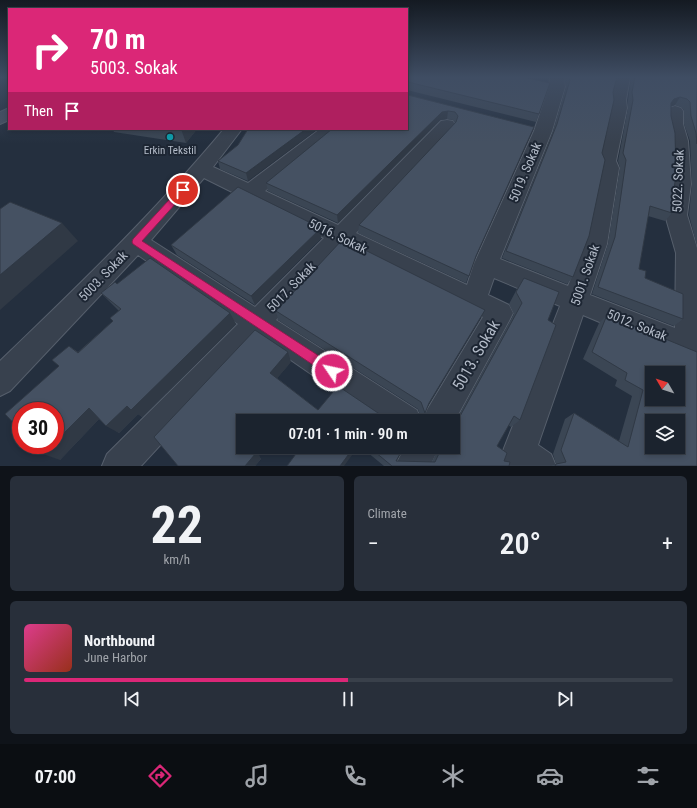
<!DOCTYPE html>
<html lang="en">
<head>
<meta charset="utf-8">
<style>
  body { margin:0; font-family:"Roboto Condensed",sans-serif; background:#282f3a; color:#f1f3f6; height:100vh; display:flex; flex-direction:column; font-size:15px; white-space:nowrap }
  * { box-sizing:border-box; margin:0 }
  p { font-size:13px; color:#a0a4aa }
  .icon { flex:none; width:22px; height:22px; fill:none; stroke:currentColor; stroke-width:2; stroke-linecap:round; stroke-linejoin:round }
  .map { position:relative; height:466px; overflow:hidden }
  .drawer { display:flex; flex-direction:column; gap:10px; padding:10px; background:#0f1319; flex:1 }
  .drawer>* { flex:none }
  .guide { position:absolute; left:8px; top:8px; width:400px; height:122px; border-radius:0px; box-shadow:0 2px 6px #0003,0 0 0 1px #39404a; background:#db2777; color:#fff; overflow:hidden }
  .needle { width:26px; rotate:309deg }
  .controls { position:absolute; left:645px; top:366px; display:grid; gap:8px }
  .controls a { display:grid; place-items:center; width:40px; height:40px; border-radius:0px; background:#1b232e; box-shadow:0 2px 6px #0003,0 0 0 1px #39404a; font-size:20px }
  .speed { position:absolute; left:12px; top:402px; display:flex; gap:8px; font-size:20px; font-weight:700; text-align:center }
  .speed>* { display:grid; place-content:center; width:52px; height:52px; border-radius:50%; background:#1b232e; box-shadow:0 2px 6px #0003,0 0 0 1px #39404a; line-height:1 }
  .speed .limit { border:6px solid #d22; background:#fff; color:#111 }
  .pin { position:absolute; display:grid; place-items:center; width:34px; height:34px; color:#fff; margin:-17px; border:2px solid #fff; border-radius:50%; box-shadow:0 1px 4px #0007 }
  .me { position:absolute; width:44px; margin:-22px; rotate:304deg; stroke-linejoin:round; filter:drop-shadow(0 0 3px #0008) }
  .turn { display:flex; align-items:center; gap:14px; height:84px; padding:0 16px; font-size:18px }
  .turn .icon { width:52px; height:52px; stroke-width:2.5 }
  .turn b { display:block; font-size:28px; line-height:34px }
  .then { display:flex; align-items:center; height:38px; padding:0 16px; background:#0003; gap:8px; font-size:15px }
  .big { font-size:30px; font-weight:600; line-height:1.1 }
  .drawer .card { flex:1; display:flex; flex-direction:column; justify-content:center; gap:6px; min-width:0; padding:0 14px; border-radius:6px; background:#282f3a }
  .drawer .dial { align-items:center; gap:0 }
  .dial b { font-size:52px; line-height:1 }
  .song { display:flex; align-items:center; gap:12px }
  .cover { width:48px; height:48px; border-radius:6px; background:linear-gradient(135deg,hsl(330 70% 55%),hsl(10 70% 35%)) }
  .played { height:4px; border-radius:2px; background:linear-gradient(90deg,#db2777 50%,#39404a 50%) }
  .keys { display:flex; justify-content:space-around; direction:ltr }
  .heat { display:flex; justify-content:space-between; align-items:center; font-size:22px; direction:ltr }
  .drawer .tiles { flex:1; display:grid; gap:10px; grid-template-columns:1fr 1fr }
  .card:last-child { grid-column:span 2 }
  .trip { position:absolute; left:236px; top:414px; width:224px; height:40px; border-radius:0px; background:#1b232e; box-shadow:0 2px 6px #0003,0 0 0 1px #39404a; font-weight:600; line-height:40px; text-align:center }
  .tabs { display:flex; height:64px; justify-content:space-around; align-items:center; background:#0b0e12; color:#a0a4aa }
  .tabs .icon { width:28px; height:28px }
  .tabs .current { color:#db2777 }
  .tabs b { font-size:18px; color:#f1f3f6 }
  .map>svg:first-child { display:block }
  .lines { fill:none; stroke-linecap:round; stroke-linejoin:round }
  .street-casing { stroke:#565f6c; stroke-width:2 }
  .secondary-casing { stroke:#565f6c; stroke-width:2 }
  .street { fill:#38414e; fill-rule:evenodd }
  .secondary { fill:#465061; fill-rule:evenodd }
  .wall { fill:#3b4654 }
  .shaded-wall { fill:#303945 }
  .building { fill:#455162; stroke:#303945; fill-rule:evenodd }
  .route { fill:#db2777; stroke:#8e194d }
  .culture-dot { fill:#0f9aa8; stroke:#1d2633; stroke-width:1.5 }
  .labels { text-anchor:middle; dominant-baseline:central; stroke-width:4; stroke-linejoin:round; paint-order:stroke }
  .far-poi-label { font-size:11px; fill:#b4bcc9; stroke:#1d2633 }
  .street-label { font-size:13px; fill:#b4bcc9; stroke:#1d2633 }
  .near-street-label { font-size:16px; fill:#b4bcc9; stroke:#1d2633 }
</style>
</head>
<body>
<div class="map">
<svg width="697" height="466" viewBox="0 0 697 466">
  <rect width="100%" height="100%" fill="#242f3e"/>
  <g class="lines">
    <defs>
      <path id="street" d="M550,77H564L565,87L552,131L500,259L568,286L585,244L601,168L598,161L611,108L610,100L616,77H630L626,100L627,108L616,161L619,168L607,244L590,295L675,328L676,253L665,215L671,184L670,141L667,124V111L669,108L675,106L681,108L683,111V124L688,141L691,184L687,215L697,248V363L583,315L538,445L551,454L556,466H497L560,306L494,278L488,295L509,305L513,313L509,321L453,424V421H423L427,410L483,317L343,247L276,320L417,410L421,421H379L259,338L141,466H102L107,454L238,324L138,255L10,391L0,396V361C78,286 155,212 224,129H242L213,167L248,183L320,129H340L265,191L338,225L441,121L447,120L453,121L455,125L453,129L356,233L467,285L474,264L534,131L549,87ZM204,178L324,238L255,307L151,240Z
        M405,447H439L430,466H395Z"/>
      <path id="secondary" d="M9,108V120L0,124V112Z"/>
    </defs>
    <use href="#street" class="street-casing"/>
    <use href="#secondary" class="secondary-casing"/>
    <use href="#street" class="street"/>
    <use href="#secondary" class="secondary"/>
  </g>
  <path class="wall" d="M407,77L539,114L536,122L407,90L408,95L534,127L475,258L466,283L358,233L359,225L455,123L453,120L447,119L440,120L338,223L268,191L266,183Z
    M541,77H549L548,79Z
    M564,77H617L573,277L567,284L502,258L553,131L566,87Z
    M631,77H691L697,79V246L689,215L692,184L690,141L684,124V110L681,107L675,105L671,106V207L672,213L665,221L648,216L639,269L645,278L683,319L674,326L592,294L608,244L620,168L618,161L628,108V100Z
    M109,129H197L186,143L114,132L113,130Z
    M248,129V181L220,169L218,161L238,145Z
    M321,228V238L255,305L177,255L171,245Z
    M524,278L548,320L520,420L511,427L508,425L497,446L504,461L509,466H384L361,447H404L396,461L432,462L439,447H453V421H243L259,456L261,459L255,466H178L291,362L277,378L318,410L381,415H420L418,409L278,320L276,311L485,310L428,405L424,415L458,417L514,314L509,304L517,289Z
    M117,284L236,324L142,417L138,414L119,433L99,419L60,460L59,366L69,346L78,352L113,321L110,318L119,311L101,293Z
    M607,315L697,466H551L556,464L553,454L565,419L574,413L619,441L632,396L615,386L617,380L583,359L599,323Z"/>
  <path class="shaded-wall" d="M680,97L675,105L669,107L674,99Z
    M448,111L447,119L440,120L338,223L337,215L442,112Z
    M181,129H197L186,143Z
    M306,129H318L248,181L246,173Z
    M62,223L78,241L0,310V275Z
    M321,228V238L255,305L251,296Z
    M485,310L480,319L426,409L429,403Z
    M230,313L236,324L142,417L138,414L119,433L106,426L127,406Z
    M288,352L291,362L274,382L270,373Z
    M89,408L102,416L60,460L43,454L52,445H55V442Z
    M279,417L281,421H276Z
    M256,447H266L259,456L261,459L255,466H245Z
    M354,447H358L344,466H340Z"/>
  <path class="building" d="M407,77H523L550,83L539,114L408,82L407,83Z
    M569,77H617L613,92L614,100L602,153L605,160L589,236L573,277L506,251L557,124L570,80Z
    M635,77H691L697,79V144L696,133L691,116L690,102L687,99L680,97L674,99L671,103V116L675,133L676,176L671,207L672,213L650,206L639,269L646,271L645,278L683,294V319L598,287L615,237L626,160L623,153L633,100L632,92Z
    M407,89L408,95L534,127L476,256L469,276L359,225L456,122L458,116L455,112L448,111L442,112L337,215L266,183L332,129H407Z
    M248,129H306L246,173L218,161L238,145Z
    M238,187L321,228L251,296L171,245Z
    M10,202L62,223L0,275V209Z
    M343,239L485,310L429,403L425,413L421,402L276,311Z
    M150,258L230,313L131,410L127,406L106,426L89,408L55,442V411H21V431L5,414L59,366L52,360L69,346L78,353L113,321L110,318L121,309L101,293L115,282L117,284Z
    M524,278L559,292L548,320L556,325L520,420L514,416L497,446L507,453L504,461L510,462L509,466H392L369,447H404L396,461L435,462L442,447H453V421H283L279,417L276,421H243V447H256L254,450L256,453L245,466H178L154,437L255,330L288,352L270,373L318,410L338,386L381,415H457L459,418L522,303L516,292Z
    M607,315L697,352V466H555L556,464L566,462L561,450L574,413L628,447L643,390L625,380L627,373L592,352ZM652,373H678V399H652ZM652,421H678V447H652Z
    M35,445H52L43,454Z
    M301,447H354L340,466H287Z"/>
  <linearGradient id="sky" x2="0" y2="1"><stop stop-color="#141a22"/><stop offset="0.54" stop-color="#3f4d63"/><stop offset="1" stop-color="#3f4d63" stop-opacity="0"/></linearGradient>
  <rect width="697" height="143" fill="url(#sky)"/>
  <path class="route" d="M183,187L186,188L188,190L186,192L142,241L336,367L338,371L336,375L332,377L328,375L133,244L132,242L133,239L180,188Z"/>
  <circle class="culture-dot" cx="170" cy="137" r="4"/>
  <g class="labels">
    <g class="far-poi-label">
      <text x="170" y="150">Erkin Tekstil</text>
    </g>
    <g class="street-label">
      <text transform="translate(525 172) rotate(-67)">5019. Sokak</text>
      <text transform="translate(678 181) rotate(-88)">5022. Sokak</text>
      <text transform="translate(338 236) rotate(26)">5016. Sokak</text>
      <text transform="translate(585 275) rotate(-71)">5001. Sokak</text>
      <text transform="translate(103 276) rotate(-46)">5003. Sokak</text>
      <text transform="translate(291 287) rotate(-46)">5017. Sokak</text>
      <text transform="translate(637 325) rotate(22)">5012. Sokak</text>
    </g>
    <g class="near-street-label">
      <text transform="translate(476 355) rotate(-60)">5013. Sokak</text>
    </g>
  </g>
</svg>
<div class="controls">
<a><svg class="needle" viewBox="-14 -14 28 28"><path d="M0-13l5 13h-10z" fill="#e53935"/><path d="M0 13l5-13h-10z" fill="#a0a4aa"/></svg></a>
<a><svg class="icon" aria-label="layers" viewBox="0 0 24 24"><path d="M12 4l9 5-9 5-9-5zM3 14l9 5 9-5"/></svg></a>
</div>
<div class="speed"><div class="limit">30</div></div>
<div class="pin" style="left:183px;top:190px;background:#d93025"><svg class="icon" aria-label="arrive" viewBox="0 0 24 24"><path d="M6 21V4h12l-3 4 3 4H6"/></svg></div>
<svg class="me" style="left:332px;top:371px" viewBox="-20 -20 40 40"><circle r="17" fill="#db2777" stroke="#fff" stroke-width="3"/><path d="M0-11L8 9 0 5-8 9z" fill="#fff"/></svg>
<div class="trip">07:01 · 1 min · 90 m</div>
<div class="guide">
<div class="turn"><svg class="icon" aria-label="right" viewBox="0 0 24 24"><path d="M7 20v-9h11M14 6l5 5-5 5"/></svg><div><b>70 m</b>5003. Sokak</div></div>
<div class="then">Then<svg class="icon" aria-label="arrive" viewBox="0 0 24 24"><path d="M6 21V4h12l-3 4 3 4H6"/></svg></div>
</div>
</div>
<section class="drawer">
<div class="tiles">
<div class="card dial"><b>22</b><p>km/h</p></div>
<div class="card"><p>Climate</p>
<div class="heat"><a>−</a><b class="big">20°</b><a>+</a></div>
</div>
<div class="card">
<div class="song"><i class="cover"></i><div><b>Northbound</b><p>June Harbor</p></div></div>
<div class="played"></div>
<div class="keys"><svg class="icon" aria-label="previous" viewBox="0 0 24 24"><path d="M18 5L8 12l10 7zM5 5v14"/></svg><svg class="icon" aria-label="pause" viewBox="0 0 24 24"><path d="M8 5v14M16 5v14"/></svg><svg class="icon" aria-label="next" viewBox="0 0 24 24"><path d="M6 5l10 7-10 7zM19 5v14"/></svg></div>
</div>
</div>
</section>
<nav class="tabs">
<b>07:00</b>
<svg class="icon current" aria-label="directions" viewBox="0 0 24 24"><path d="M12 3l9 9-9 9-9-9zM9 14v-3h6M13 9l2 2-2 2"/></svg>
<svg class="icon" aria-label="music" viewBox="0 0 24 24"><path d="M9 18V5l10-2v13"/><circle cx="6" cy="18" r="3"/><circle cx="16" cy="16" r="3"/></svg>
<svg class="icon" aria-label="phone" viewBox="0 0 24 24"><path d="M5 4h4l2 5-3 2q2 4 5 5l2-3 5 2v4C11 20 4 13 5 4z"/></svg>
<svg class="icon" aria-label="climate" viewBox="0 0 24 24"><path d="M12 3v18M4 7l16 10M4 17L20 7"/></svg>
<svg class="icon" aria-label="car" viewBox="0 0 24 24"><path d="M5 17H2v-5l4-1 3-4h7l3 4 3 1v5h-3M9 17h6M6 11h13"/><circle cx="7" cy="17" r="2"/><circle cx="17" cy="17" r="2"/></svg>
<svg class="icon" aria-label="filters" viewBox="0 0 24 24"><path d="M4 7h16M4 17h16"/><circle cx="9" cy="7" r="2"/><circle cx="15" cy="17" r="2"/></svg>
</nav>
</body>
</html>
